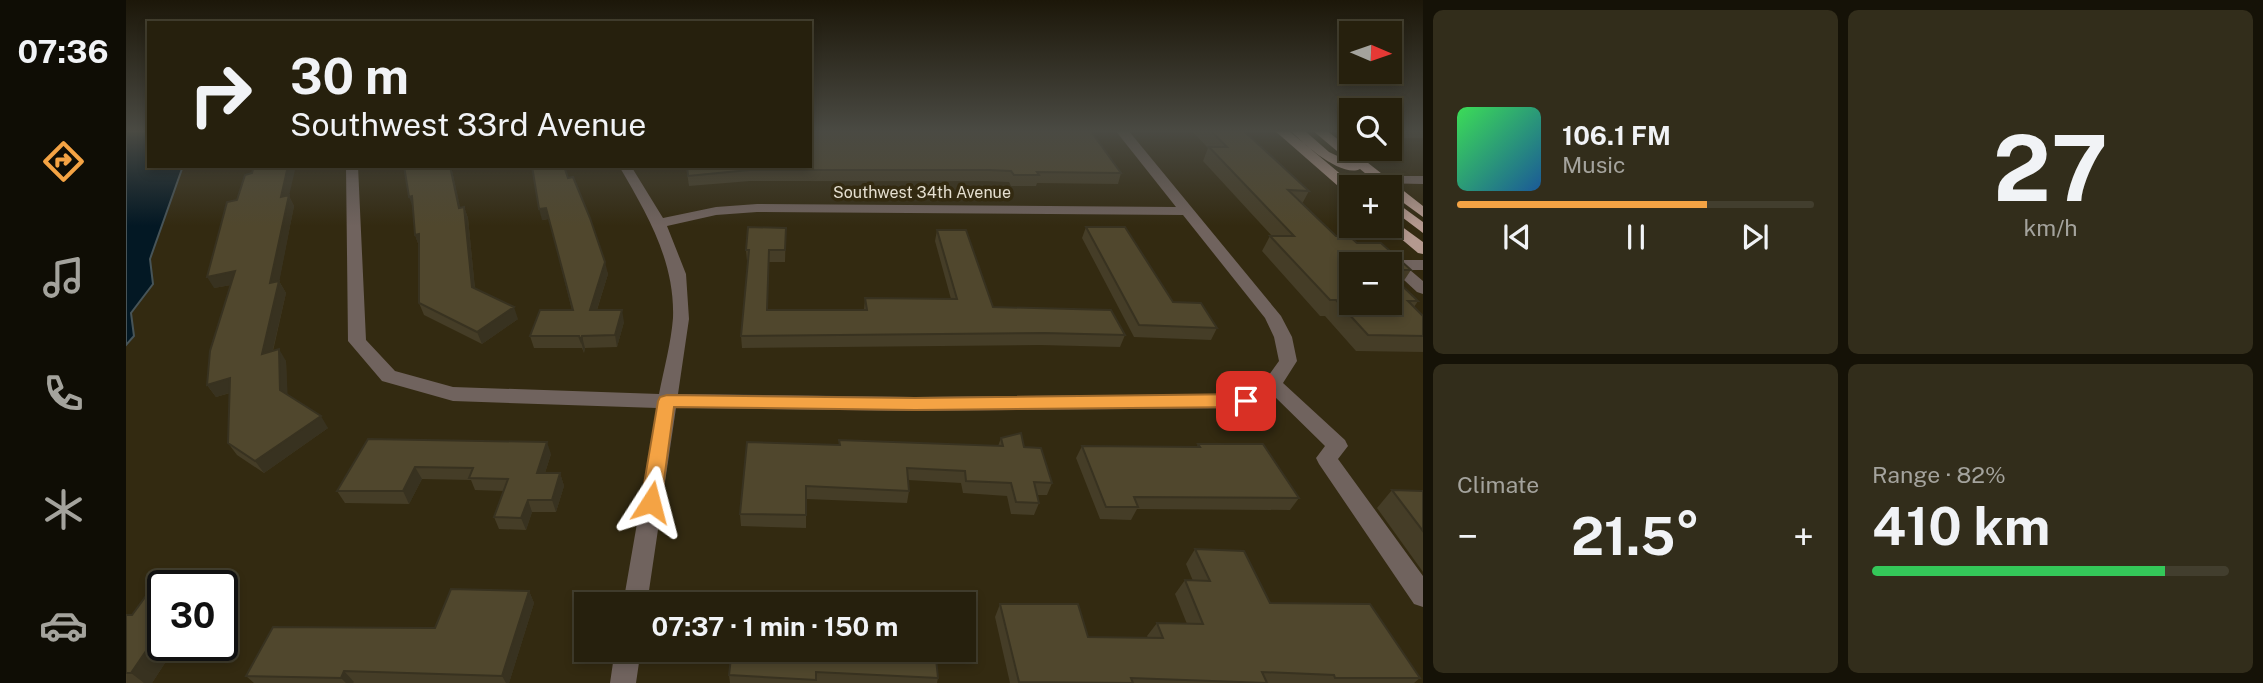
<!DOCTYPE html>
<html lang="en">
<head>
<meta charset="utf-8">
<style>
  body { margin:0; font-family:"Public Sans",sans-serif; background:#322d1b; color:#f1f3f6; height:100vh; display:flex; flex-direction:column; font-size:26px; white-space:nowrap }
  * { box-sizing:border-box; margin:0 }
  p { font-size:23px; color:#a4a39d }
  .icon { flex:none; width:38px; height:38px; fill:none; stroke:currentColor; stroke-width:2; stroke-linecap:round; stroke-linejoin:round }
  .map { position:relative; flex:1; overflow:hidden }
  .details { display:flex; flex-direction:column; gap:10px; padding:10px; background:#151207; width:840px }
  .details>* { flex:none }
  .hud { position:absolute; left:21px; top:21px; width:665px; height:147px; border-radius:0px; box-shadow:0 4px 10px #0003,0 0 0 2px #423e2e; background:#26200d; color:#f1f3f6; overflow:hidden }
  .needle { width:46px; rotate:92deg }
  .buttons { position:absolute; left:1213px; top:21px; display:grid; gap:14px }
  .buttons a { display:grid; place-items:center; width:63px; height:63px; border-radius:0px; background:#26200d; box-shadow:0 4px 10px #0003,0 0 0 2px #423e2e; font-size:35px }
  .speed { position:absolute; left:21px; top:570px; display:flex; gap:14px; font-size:35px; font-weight:700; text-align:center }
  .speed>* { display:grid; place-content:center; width:91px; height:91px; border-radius:50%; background:#26200d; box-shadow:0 4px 10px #0003,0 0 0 2px #423e2e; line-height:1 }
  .speed .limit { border:4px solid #111; border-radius:10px; background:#fff; color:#111 }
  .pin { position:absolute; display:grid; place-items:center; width:60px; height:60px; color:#fff; margin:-30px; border-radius:14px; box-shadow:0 4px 10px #0006 }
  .me { position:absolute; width:77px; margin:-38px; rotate:9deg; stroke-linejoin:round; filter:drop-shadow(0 0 5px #0008) }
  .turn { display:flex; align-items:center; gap:24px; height:147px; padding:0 28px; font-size:32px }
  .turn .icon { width:91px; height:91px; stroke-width:2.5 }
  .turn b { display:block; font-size:49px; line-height:60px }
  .big { font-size:52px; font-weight:700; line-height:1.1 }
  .details .widget { flex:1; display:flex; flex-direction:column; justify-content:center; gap:10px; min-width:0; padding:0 24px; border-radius:10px; background:#322d1b }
  .details .dial { align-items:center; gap:0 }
  .dial b { font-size:91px; line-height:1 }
  .song { display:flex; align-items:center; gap:21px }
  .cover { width:84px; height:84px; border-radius:10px; background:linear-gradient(135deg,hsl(130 70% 55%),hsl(210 70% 35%)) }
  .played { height:7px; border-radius:4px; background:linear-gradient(90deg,#f4a344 70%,#423e2e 70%) }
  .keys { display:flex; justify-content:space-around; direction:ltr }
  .heat { display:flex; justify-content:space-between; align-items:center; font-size:38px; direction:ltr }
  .charge { height:10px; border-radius:5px; background:linear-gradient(90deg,#34c759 82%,#423e2e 0) }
  .details .tiles { flex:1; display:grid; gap:10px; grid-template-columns:repeat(2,1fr) }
  .trip { position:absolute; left:448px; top:592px; width:402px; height:70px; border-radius:0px; background:#26200d; box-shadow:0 4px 10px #0003,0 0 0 2px #423e2e; font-weight:700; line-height:70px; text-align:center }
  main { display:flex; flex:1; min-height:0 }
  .tabs { display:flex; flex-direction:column; width:126px; justify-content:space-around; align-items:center; background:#0f0d05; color:#a4a39d }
  .tabs .icon { width:49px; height:49px }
  .tabs .current { color:#f4a344 }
  .tabs b { font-size:32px; color:#f1f3f6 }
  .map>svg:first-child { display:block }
  .water { fill:#031824; stroke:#475458; stroke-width:2 }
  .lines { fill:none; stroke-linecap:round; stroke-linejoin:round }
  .minor { fill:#70635e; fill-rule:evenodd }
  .major { fill:#b4998f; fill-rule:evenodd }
  .wall { fill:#453d27; fill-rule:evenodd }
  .shaded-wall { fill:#383220 }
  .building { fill:#50472d; stroke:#383220; stroke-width:2 }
  .route { fill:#f4a344; stroke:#9f6a2c; stroke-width:2 }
  .labels { text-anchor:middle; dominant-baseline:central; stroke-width:7; stroke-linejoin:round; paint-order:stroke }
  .far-street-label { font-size:16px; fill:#e5dfd0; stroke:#332a11 }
</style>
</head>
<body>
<main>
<nav class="tabs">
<b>07:36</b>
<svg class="icon current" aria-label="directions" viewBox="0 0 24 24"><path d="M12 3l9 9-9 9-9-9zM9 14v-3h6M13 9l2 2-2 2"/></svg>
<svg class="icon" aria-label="music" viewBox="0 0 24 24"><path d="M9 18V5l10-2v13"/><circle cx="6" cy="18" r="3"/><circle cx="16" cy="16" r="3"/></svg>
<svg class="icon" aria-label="phone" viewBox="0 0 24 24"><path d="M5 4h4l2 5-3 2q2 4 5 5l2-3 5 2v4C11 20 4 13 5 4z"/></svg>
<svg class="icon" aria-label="climate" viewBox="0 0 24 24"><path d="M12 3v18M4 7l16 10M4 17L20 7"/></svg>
<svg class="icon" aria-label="car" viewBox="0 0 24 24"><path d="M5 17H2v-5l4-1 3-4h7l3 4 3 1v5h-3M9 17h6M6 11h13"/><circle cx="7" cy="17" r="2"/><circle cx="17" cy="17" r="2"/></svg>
</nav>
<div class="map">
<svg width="1297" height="683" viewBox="0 0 1297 683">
  <rect width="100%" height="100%" fill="#332a11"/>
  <path class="water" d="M0,130H23V166H57L24,259L27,284L5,313L8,336L0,345Z"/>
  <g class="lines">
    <path class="minor" d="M989,130H1002L1155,316L1166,337L1171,361L1157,383L1219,440L1222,446L1212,459L1297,576V607L1288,604L1193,464L1190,458L1199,446L1146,394L1120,408L789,411L550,408L521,604H497L531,408L327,401L256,381L222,341L220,166H232L240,340L269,371L327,387L533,394C538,369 545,343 547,318C549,261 521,214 493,166H505L537,218L590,207L631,204L1050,207ZM631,212L1057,215L1139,318L1148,337L1153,361L1140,379L1116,394L789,397L552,394L563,319L560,274L541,226L590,215Z
      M1255,176H1297V184L1250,183V177Z
      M1270,260H1297V270H1284L1297,281V294L1291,292L1265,268V262Z
      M489,649H515L510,683H484Z"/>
    <path class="major" d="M1148,130H1162L1230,187H1225V194L1220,193Z
      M1164,130H1178L1203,152L1224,162L1186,130H1200L1297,206V217L1264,193V187H1256L1234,169C1216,178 1177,144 1164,130Z
      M1264,198L1297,222V233L1264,208Z
      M1264,218L1297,242V254L1292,253L1260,226H1264Z"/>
  </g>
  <path class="wall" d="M1065,130H1117L1183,191L1176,204L1210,236L1231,243L1285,270L1275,285L1292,301L1288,307L1297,316V352L1230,351L1199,316H1194L1136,251L1144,236H1146L1077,161L1082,148ZM1264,264V303H1225Z
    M1264,130H1297V138H1264Z
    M278,166H325L334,208L338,207L342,218L349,289L392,319L356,344L298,315L293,303V246L289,235L287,208Z
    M560,166H684L995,173L992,184L911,183L910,186H885L883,182L861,181H624L563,186Z
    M126,173L163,196L168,206L153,281L160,293L147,351L160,361L161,395L202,428L138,473L111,455L102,443L104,393L90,397L81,385L105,285L88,288L111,200Z
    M442,178L482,274L471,310L498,322L491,347L459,348L458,353L456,348H408L404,336L446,310L423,219L416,220Z
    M960,227L1047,302L1091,328L1085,340L1008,337L956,238Z
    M660,228L659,262H643L641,310H738L739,298L825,299L809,241L811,230L867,307L999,335L994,347L914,345L616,348L615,336L622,261H621L620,250Z
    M875,438L898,447L926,483L921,495H911L913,503L908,515L885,514L881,496L837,493L835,483L782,480L783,491L781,503L680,499V528L615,526L614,514L713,445L872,446Z
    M242,439L425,454L419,473H434L438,486L430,512H406L400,530L373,529L368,517L378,491L349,490L345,480L296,479L283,504L219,503L211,491Z
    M1072,444L1173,498L1164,510L1011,509L1005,520L974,519L950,458L956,446L1071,447Z
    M1266,490L1297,491V572L1251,508Z
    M1069,549L1144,603L1294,678L1288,683H884L869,617L874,604L962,637L1022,638L1021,636L1031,623L1061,624L1049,594L1059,580L1067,581L1060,564Z
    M37,586V646H50L26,683H0V615H6Z
    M403,591L408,603L383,683H128L120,676L309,628Z
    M606,649L812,678L811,683H604L603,675Z"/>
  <path class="shaded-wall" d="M162,166H170L163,196L168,206L152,288L153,281L160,293L143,366L136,354L155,197Z
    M324,166H325L337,219L333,208Z
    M286,196L287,208L283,197Z
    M338,207L342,218L350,299L346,287Z
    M420,208L423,219L416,220L413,209Z
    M293,234V246L289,235Z
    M479,262L482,274L467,322L464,310Z
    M109,271L116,283L88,288L81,277Z
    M388,307L392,319L356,344L351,332Z
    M496,310L498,322L491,347L489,335Z
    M456,336L459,348L458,353L455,341Z
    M153,349L160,361L162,402L154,390Z
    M104,378L113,390L90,397L81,385Z
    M195,416L202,428L138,473L129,461Z
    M421,442L425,454L415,485L411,473Z
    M289,467L296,479L283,504L277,491Z
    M434,473L438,486L430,512L426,500Z
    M402,500L406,512L400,530L395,518Z
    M403,591L408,603L383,683H380L376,676Z
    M37,626V646H50L26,683H18L5,673Z
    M218,671L228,682L227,683H220L215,678Z"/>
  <path class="building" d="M684,130H964L995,173L911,172L913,175H888L885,171L863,170H623L562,176L561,166H684Z
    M1084,130H1117L1183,191L1162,190L1210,236H1223L1231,243H1255L1285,270H1264V264H1225V303H1264V274L1292,301H1282L1297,316V336L1242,335L1210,300H1204L1144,236H1168L1083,147H1101Z
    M128,166H162L155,197L163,195L144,283L153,281L136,354L153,349L154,390L195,416L129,461L102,443L104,378L81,385L84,351L109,271L81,277L101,202L111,200L119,175L126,173Z
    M278,166H324L333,208L338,207L346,287L388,307L351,332L293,303V234L289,235L286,196L283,197Z
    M406,166H438L442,178L447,177L464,218L479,262L464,310H496L489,335L456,336L455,341L453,336H404L414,310H447L420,208L413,209Z
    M622,227L660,228L659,250H643L641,310H741L739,298L831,299L811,230H840L867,307L985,310L999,335L918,333L615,336L623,250H620Z
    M960,227H999L1047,302L1075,303L1091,328L1013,325Z
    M895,433L898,447L915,448L926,483L908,482L913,503L890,502L885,483L840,481L839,471L781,468L783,491L680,486V515L614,514L621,442L714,445L713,440L877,446L875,438Z
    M242,439L421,442L411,473H434L426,500H402L395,518L368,517L382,479L343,478L347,468L289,467L277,491H211Z
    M1072,444H1137L1173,498L1008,497L1012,507H980L956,446L1074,447Z
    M1266,490L1297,491V531Z
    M1069,549L1118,551L1144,603L1244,604L1294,678H1209L1208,675L1136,672L1141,683L1005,678L1007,683L893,682L874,604H952L962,637L1037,638L1031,623L1077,624L1059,580L1084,581Z
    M28,585H80L79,586H37V626L5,673H0V615H6Z
    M325,589L403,591L376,676L218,671L215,678L120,676L147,627L309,628Z
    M611,598L638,599V604H611Z
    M606,649H809L812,678L690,672V680L603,675Z"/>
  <linearGradient id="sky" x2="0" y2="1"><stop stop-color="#1c1709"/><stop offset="0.58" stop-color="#4a4a43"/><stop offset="1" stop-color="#4a4a43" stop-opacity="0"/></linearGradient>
  <rect width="1297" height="226" fill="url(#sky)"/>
  <path class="route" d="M1120,394L1126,396L1128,401L1126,405L1120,407L789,410L548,407L535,502L532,508L525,511L518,508L515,502L532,401L534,397L541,395L789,398Z"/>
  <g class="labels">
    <g class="far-street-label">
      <text x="796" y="192">Southwest 34th Avenue</text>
    </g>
  </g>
</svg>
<div class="buttons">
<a><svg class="needle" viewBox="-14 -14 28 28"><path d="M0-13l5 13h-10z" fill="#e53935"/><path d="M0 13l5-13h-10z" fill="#a4a39d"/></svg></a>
<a><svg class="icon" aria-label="search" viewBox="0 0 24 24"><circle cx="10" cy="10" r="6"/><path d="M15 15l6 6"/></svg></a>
<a>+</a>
<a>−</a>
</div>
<div class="speed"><div class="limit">30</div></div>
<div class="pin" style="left:1120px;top:401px;background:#d93025"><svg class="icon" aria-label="arrive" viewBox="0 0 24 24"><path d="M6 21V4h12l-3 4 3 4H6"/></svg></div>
<svg class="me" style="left:525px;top:502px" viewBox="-20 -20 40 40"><path d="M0-17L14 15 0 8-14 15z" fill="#f4a344" stroke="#fff" stroke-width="4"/></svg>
<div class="trip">07:37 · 1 min · 150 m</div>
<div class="hud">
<div class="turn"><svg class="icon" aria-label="right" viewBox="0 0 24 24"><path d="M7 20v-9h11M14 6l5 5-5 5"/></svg><div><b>30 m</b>Southwest 33rd Avenue</div></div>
</div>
</div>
<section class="details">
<div class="tiles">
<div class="widget">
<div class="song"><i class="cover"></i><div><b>106.1 FM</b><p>Music</p></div></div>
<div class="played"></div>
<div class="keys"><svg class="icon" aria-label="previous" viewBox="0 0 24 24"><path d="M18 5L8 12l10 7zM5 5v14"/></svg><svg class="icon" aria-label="pause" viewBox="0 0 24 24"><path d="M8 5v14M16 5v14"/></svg><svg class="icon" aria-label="next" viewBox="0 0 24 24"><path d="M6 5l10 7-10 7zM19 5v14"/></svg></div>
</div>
<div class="widget dial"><b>27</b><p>km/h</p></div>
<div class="widget"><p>Climate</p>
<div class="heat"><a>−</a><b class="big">21.5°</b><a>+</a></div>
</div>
<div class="widget"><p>Range · 82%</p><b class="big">410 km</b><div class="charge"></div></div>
</div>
</section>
</main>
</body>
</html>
